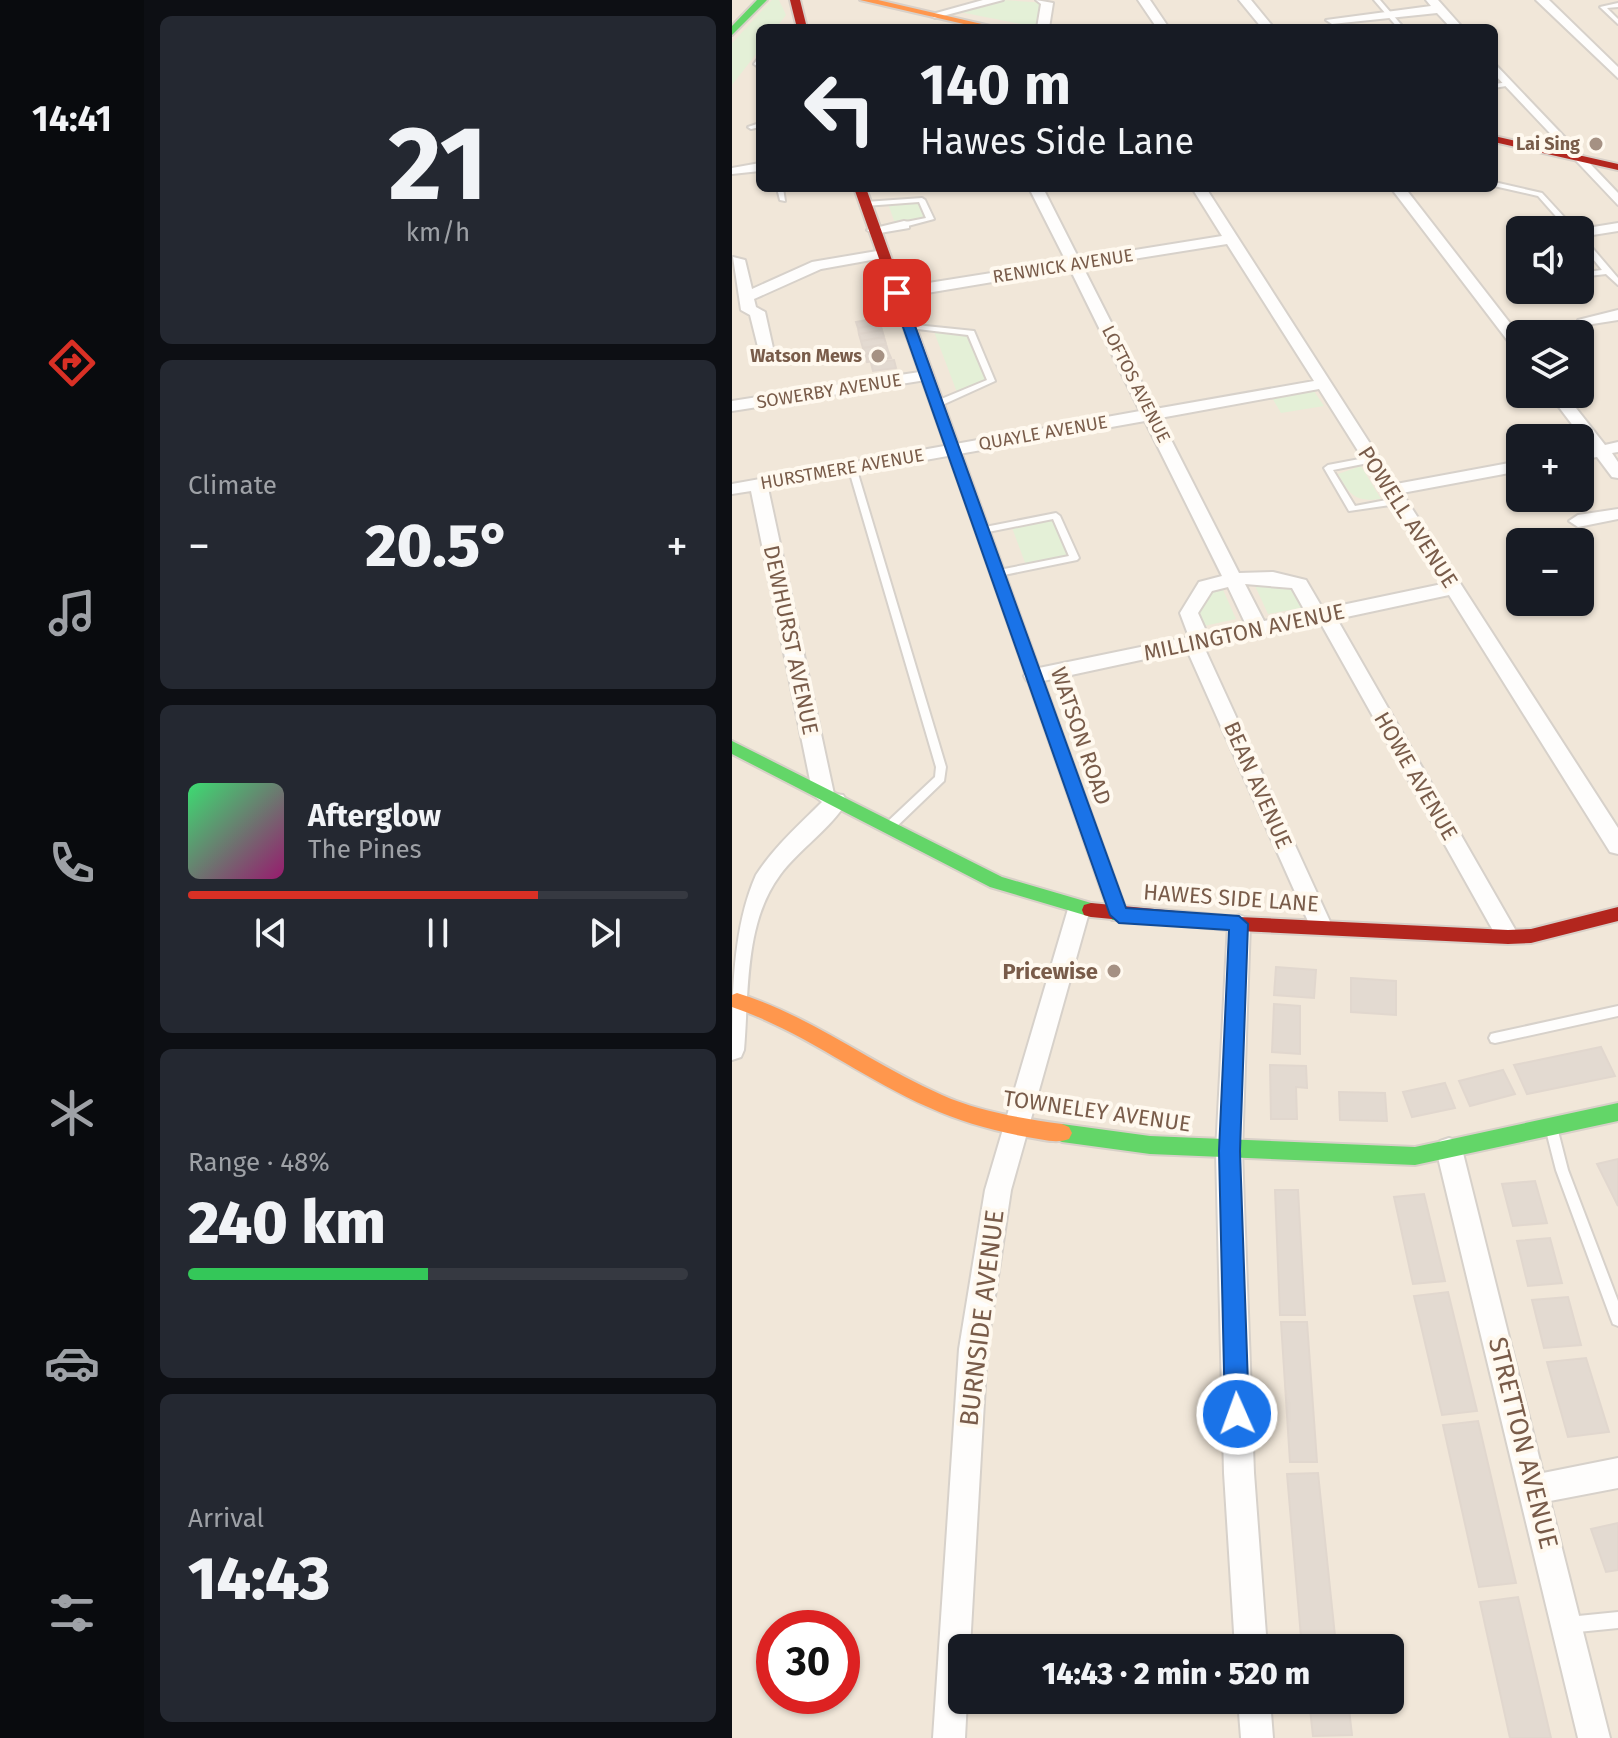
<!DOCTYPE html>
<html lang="en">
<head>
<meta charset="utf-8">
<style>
  body { margin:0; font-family:"Fira Sans",sans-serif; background:#242831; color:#f1f3f6; height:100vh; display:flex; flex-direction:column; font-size:30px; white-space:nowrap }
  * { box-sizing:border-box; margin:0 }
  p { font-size:26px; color:#9ea1a6 }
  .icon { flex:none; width:44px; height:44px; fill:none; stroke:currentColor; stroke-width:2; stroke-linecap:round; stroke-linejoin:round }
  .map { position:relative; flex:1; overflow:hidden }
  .panel { display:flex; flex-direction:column; gap:16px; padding:16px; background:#0d0f14; width:588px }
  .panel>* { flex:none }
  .guide { position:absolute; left:24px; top:24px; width:742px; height:168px; border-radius:12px; box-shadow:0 2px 6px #0004; background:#171b24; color:#f1f3f6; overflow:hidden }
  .controls { position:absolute; left:774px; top:216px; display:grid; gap:16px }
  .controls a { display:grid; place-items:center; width:88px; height:88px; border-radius:12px; background:#171b24; box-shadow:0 2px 6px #0004; font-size:40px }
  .speed { position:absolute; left:24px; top:1610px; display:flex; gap:16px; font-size:40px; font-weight:700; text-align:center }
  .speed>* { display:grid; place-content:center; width:104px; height:104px; border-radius:50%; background:#171b24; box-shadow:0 2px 6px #0004; line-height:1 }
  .speed .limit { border:12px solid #d22; background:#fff; color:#111 }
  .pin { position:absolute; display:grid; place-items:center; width:68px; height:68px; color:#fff; margin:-34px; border-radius:16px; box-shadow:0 4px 12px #0006 }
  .me { position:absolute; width:88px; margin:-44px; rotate:358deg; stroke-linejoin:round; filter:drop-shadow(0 0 6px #0008) }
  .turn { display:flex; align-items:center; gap:28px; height:168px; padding:0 32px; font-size:36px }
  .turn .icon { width:104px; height:104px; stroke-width:2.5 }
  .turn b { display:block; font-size:56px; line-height:68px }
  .big { font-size:60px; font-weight:800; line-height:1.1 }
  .panel .card { flex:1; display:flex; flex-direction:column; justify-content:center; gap:12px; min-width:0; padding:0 28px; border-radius:12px; background:#242831 }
  .panel .dial { align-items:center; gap:0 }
  .dial b { font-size:104px; line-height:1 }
  .song { display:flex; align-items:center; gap:24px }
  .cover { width:96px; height:96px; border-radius:12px; background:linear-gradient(135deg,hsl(140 70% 55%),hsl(320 70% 35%)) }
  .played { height:8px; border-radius:4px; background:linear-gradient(90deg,#d93025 70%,#363941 70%) }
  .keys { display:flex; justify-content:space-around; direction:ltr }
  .heat { display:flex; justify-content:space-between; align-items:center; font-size:44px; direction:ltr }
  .charge { height:12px; border-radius:6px; background:linear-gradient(90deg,#34c759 48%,#363941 0) }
  .trip { position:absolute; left:216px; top:1634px; width:456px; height:80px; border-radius:12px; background:#171b24; box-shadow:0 2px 6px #0004; font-weight:800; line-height:80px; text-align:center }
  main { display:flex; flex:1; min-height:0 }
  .dock { display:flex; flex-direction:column; width:144px; justify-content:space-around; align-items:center; background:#090b0e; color:#9ea1a6 }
  .dock .icon { width:56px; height:56px }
  .dock .selected { color:#d93025 }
  .dock b { font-size:36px; color:#f1f3f6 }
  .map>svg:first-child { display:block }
  .residential { fill:#f1e7d9; fill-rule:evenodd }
  .green { fill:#e4f0d7 }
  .building { fill:#e3dad1; stroke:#e1d7ce; stroke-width:2 }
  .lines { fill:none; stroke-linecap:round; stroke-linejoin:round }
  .lane-casing { stroke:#d7d1ca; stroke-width:4 }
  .street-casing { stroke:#d7d1ca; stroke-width:4 }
  .fast-casing { stroke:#d8d0c8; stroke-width:4 }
  .slow-casing { stroke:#d8d0c8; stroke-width:4 }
  .jam-casing { stroke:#d8d0c8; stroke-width:4 }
  .lane { fill:#fefdfc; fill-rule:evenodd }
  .street { fill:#fefdfc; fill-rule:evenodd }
  .fast { fill:#63d668; fill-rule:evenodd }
  .slow { fill:#ff974d; fill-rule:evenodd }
  .jam { fill:#b3261e; fill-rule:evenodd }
  .route { fill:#1a73e8; stroke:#114b97; stroke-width:2 }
  .poi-dot { fill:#a59183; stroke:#fff9ef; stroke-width:3 }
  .labels { text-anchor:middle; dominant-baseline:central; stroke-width:8; stroke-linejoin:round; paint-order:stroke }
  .far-poi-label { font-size:18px; font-weight:bold; fill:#795c4a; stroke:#fff9ef; text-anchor:end }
  .far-street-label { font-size:18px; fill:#795c4a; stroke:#fff9ef }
  .street-label { font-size:22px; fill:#795c4a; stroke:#fff9ef }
  .poi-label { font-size:22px; font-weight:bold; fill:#795c4a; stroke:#fff9ef; text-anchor:end }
  .near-street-label { font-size:26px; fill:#795c4a; stroke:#fff9ef }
</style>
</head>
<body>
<main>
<nav class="dock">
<b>14:41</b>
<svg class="icon selected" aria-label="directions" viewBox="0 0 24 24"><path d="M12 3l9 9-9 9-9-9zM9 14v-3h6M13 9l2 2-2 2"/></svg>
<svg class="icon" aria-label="music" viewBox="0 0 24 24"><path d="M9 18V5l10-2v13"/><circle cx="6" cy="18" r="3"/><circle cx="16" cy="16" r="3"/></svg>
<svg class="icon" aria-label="phone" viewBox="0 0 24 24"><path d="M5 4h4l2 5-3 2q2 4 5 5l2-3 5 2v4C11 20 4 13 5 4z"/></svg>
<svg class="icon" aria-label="climate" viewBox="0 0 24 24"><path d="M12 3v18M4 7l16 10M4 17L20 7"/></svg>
<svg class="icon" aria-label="car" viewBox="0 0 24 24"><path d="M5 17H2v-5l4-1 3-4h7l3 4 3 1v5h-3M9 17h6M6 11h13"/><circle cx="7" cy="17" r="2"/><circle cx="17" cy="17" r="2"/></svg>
<svg class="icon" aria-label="filters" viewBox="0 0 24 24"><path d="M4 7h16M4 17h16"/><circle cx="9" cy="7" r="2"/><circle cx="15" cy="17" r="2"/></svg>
</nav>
<section class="panel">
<div class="card dial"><b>21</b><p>km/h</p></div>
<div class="card"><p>Climate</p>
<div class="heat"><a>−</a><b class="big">20.5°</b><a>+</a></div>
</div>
<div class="card">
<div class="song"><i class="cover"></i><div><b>Afterglow</b><p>The Pines</p></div></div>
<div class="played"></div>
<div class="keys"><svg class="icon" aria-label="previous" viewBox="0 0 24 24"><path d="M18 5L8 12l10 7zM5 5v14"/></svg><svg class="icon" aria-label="pause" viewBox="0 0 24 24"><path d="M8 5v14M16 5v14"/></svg><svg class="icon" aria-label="next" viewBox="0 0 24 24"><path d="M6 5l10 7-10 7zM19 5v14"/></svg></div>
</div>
<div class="card"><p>Range · 48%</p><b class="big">240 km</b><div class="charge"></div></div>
<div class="card"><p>Arrival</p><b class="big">14:43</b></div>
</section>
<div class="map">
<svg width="886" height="1738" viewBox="0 0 886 1738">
  <rect width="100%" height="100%" fill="#f8f4ec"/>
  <path class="residential" d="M0,0H886V1738H0ZM28,28H762V188H28ZM788,230H848V290H788ZM788,334H848V394H788ZM788,438H848V498H788ZM788,542H848V602H788ZM42,1628H110V1696H42ZM230,1648H658V1700H230Z"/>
  <path class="green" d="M40,0H47L54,15L44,28H28V49L0,85V43Z
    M271,0L315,3L309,28L223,11Z
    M182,198L190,200L198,219L164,226L155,201Z
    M201,329L239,333L259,381L226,395Z
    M580,388L592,406L549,413L539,396Z
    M629,466L649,499C624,502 618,496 606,474Z
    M324,516L342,558L295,568L279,525Z
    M519,577L567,584L579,606L536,614Z
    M488,583L504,619L463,628L457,613Z"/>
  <path class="building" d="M146,318L148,324L126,328L124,322Z
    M148,324L150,330L127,334L126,328Z
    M150,330L152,337L129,341L127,334Z
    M152,337L154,344L131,348L129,341Z
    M154,344L156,351L133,354L131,348Z
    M156,351L159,358L135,362L133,354Z
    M162,360L164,368L141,371L139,363Z
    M544,967L584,970L582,998L542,995Z
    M619,978L664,981V1015L619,1012Z
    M542,1004L568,1006V1054L540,1052Z
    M869,1047L883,1076L795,1094L782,1065Z
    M538,1065L574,1066L575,1088L564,1087L565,1119H539Z
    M771,1070L783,1094L738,1106L727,1081Z
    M713,1083L723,1108L680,1117L671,1092Z
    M607,1092L653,1093L655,1121L608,1120Z
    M886,1159V1206L865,1164Z
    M803,1181L815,1223L781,1226L770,1184Z
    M543,1190H566L573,1315H548Z
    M692,1194L713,1281L681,1284L662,1197Z
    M818,1238L830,1283L796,1286L785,1241Z
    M716,1292L745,1411L710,1415L682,1296Z
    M836,1297L849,1345L812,1348L800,1300Z
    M549,1322H575L585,1462H558Z
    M854,1358L877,1432L836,1437L815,1362Z
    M746,1421L784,1583L747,1587L711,1425Z
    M586,1473L603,1636L569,1637L555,1474Z
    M886,1523V1570L874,1572L859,1529Z
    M786,1597L819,1738H778L748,1602Z
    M577,1700H616L620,1735L581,1736Z"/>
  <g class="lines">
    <defs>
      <path id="lane" d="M642,0H648L672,28H666Z
        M886,3V7L875,8L886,19V24L868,7Z
        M778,82L780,83V85L762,88V84Z
        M28,123V127L19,129L16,127Z
        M762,182L810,193L844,230H836L806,196L762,186Z
        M45,188H51L53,201L48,200Z
        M190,198L193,200L202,219L172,227L168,225L169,223L194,218L187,202L133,206L130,204L133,202Z
        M848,237H851L886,278V285L874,274L848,277V273L870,270L848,243Z
        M174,324L242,331L263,381L208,406H202V402L255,380L236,335L177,328L173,326Z
        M638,457L641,458V462L601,470L623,506L665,498L669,501L665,504L617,511L592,468L596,465Z
        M120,464L124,467L214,767L212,781L161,830L157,831L152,827L153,824L203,777L204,767L116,467Z
        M324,513L328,516L347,558L345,560L267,576L264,575L262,573L267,570L337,556L321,519L251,533L248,532V528Z
        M886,1006V1016L763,1043L759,1042L757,1038L759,1034L763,1033Z
        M819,1122L823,1123L825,1127L836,1170L886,1301V1326L881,1324L879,1319L824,1170L813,1127L815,1123Z
        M886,1612V1628L836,1633L830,1631L828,1625L830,1619L836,1617Z"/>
      <path id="street" d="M251,0H271L203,18L197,15Z
        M304,0L321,3L317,28H305L309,4Z
        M406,0H418L437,28H425Z
        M507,0H519L542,28H530Z
        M694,0H706L731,28H719L705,13L600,24L594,20L699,6Z
        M804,0H817L886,67V78Z
        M28,56V68L22,64Z
        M762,63L886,193V205L762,74Z
        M28,163V171L0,174V168Z
        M297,188H311L347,259L490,236L460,188H474L664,484L788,461V471L670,493L886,828V854L878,852L717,595L605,619L784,931L787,937L784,943H768L588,622L472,647L601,928L598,934H582L579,928L455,650L302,683L295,681L292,676L295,671L302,669L457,637L448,613L467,582L490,576L413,421L36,488L102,794L111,795L115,801C99,829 67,849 48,875C12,923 17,993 12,1050L9,1057L0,1060C0,999 0,929 24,875C42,847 67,825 90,802L81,795L19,491L0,494V484L408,411L338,269L165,298L157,293L165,288L334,261ZM495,244L582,381L423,409L351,267ZM587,389L710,584L591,609L574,580L541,572L507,573L428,418ZM513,584L560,588L574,613L532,621ZM496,587L514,625L475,633L466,613L480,591Z
        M659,188H673L788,336V351L782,349Z
        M172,221L177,222V228L142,234L135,230Z
        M886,223V231L848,237V230H843Z
        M787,237L788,245L782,244L780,241Z
        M151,250L156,251V257L89,269L22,299L24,307L33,312L41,348L27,351L18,315L9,310L1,257L13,260L20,289L80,262Z
        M886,310V320L854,325L846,320Z
        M194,371L200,373V379L0,411V401Z
        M817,394H833L873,445L886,442V452L880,453L886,462V478L880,477L865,457L848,460V450L858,448Z
        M886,509V519L846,527L837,521L846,515Z
        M347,900L355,903L358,909L279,1190L255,1349L238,1648H230V1700H235L233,1738H201L227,1349L253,1190L336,909L339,903Z
        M507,915L515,918L518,924L510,1151L522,1473L535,1648H503L492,1473L484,1151L496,924L499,918Z
        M717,1138L726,1141L730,1149L811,1473L886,1458V1488L818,1501L878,1738H846L704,1149L708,1141Z
        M506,1700H538L541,1738H509Z"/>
      <path id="fast" d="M25,0H35L0,35V26Z
        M243,506L250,510L396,915L394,920H380L378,915L236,510Z
        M0,741L270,877L366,905L368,910L366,915L359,917L258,887L0,754Z
        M886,1103V1121L683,1165L418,1154L330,1142L323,1139L320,1133L323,1127L330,1124L418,1136L683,1147Z"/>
      <path id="slow" d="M128,0H146L267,28H249Z
        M5,993C80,1016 139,1064 210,1095C248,1112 289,1118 330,1124L337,1127L340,1133L337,1139C324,1144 309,1139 295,1137C261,1131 227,1121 196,1107C128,1077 71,1031 0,1007V995Z"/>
      <path id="jam" d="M58,0H68L75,28H65Z
        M762,136L886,164V170L762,142Z
        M122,188H134L250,510L248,513H238L236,510Z
        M359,903L507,917L776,930L799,929L886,907V921L799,943L776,944L507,931L359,917L352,915L350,910L352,905Z"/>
    </defs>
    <use href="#lane" class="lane-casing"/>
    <use href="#street" class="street-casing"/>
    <use href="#fast" class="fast-casing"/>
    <use href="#slow" class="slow-casing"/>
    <use href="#jam" class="jam-casing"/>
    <use href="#lane" class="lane"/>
    <use href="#street" class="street"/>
    <use href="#fast" class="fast"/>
    <use href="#slow" class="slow"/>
    <use href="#jam" class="jam"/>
  </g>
  <path class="route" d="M165,289L171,293L394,908L507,916L516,924L508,1151L517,1414L514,1422L505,1426L497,1422L493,1414L487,1151L497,930L387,923L378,915L159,293Z"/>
  <g class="poi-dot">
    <circle cx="864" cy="144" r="8"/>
    <circle cx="146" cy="356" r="8"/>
    <circle cx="382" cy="971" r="8"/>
  </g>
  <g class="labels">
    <g class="far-poi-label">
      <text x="848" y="144">Lai Sing</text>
      <text x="130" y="356">Watson Mews</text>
    </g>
    <g class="far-street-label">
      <text transform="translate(331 266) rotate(-9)">RENWICK AVENUE</text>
      <text transform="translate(404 384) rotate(63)">LOFTOS AVENUE</text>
      <text transform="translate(97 391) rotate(-9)">SOWERBY AVENUE</text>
      <text transform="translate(311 433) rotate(-10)">QUAYLE AVENUE</text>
      <text transform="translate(110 469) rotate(-10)">HURSTMERE AVENUE</text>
    </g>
    <g class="street-label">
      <text transform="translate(676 517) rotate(57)">POWELL AVENUE</text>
      <text transform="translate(512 632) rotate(-12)">MILLINGTON AVENUE</text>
      <text transform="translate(59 640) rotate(78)">DEWHURST AVENUE</text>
      <text transform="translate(349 736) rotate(71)">WATSON ROAD</text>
      <text transform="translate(684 776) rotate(60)">HOWE AVENUE</text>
      <text transform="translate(526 785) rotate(66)">BEAN AVENUE</text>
      <text transform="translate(499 898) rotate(4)">HAWES SIDE LANE</text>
      <text transform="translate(365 1111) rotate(8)">TOWNELEY AVENUE</text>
    </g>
    <g class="poi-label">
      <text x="366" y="971">Pricewise</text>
    </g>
    <g class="near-street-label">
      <text transform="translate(250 1318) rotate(-83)">BURNSIDE AVENUE</text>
      <text transform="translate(791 1443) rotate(76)">STRETTON AVENUE</text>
    </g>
  </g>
</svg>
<div class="controls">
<a><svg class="icon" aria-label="sound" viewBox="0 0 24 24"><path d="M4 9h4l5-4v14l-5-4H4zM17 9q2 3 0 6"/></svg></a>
<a><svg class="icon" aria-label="layers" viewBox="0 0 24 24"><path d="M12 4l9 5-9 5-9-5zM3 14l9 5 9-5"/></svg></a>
<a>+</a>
<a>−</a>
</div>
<div class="speed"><div class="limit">30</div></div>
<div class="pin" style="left:165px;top:293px;background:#d93025"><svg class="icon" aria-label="arrive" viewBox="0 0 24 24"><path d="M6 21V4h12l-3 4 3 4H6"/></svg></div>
<svg class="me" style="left:505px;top:1414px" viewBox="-20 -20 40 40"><circle r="17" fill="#1a73e8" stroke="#fff" stroke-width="3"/><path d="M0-11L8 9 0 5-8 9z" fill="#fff"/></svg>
<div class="trip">14:43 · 2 min · 520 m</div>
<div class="guide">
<div class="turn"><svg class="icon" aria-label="left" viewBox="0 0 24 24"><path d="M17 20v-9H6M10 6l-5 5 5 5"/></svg><div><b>140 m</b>Hawes Side Lane</div></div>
</div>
</div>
</main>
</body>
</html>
